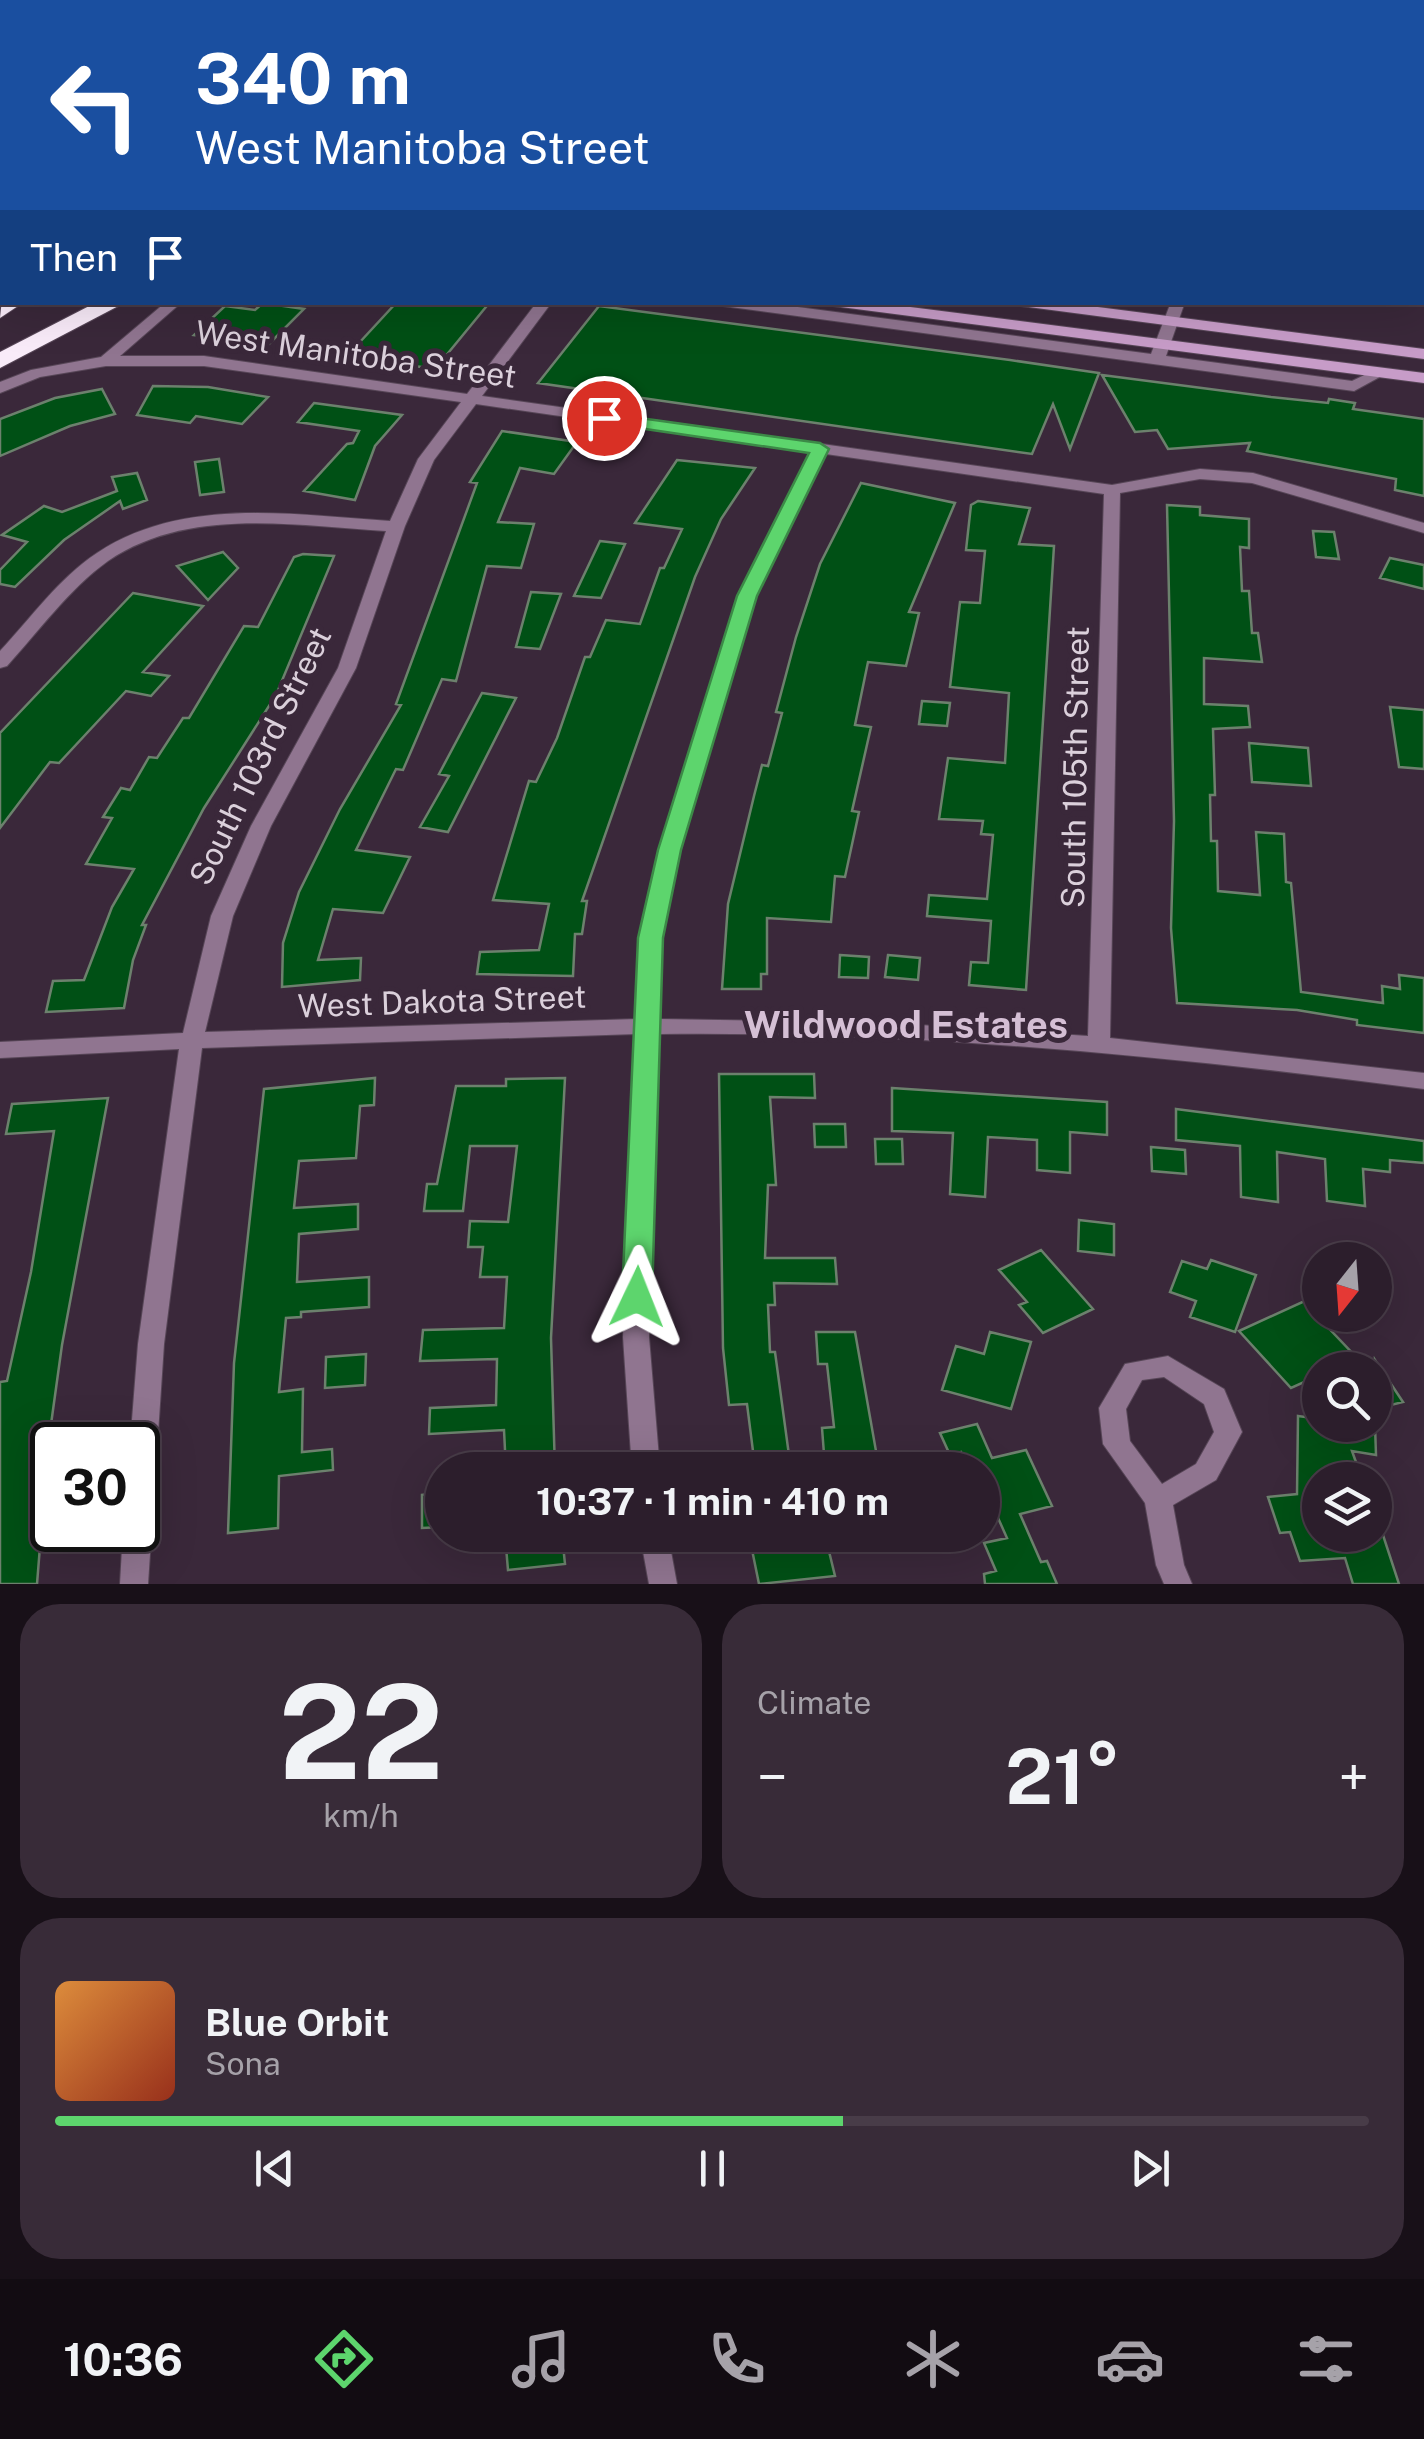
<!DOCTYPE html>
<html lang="en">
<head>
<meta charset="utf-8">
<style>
  body { margin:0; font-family:"Public Sans",sans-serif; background:#382b38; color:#f1f3f6; height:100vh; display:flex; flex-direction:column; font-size:38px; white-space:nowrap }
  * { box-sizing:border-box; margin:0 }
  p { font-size:32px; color:#a6a2a9 }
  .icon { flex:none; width:55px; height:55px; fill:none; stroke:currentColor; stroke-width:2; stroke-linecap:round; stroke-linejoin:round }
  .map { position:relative; height:1584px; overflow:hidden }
  .details { display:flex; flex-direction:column; gap:20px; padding:20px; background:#181018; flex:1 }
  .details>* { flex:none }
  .top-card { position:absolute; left:0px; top:0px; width:1425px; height:305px; box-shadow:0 10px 40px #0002,0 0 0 2px #483c48; background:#1a4fa0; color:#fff; overflow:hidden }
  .needle { width:65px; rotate:197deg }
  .buttons { position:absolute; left:1302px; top:1242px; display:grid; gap:20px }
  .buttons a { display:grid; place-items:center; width:90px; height:90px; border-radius:50%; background:#2c1e2c; box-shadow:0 10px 40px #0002,0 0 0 2px #483c48; font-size:50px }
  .speed { position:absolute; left:30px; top:1422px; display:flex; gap:20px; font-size:50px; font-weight:700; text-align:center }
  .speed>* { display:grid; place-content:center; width:130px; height:130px; border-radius:50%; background:#2c1e2c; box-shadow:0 10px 40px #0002,0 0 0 2px #483c48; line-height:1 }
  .speed .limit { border:5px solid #111; border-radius:15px; background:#fff; color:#111 }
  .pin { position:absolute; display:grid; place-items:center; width:85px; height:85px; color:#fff; margin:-42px; border:5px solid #fff; border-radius:50%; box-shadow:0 2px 10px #0007 }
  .me { position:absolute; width:110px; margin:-55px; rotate:2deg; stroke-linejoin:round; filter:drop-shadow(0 0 8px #0008) }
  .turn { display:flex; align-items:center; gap:35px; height:210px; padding:0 30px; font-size:45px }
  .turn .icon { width:130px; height:130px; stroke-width:2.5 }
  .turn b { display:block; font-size:70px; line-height:85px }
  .then { display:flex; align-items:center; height:95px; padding:0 30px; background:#0003; gap:20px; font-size:38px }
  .big { font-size:75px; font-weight:700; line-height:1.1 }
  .details .card { flex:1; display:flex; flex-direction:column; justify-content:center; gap:15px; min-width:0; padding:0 35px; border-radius:40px; background:#382b38 }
  .details .dial { align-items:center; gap:0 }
  .dial b { font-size:130px; line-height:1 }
  .song { display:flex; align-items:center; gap:30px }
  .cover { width:120px; height:120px; border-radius:15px; background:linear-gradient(135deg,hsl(30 70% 55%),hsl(10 70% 35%)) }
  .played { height:10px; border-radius:5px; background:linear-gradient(90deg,#5dd56d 60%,#483c48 60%) }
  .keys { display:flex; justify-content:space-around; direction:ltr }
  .heat { display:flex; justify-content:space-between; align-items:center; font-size:55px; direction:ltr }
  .details .tiles { flex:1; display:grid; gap:20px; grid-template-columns:1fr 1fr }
  .card:last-child { grid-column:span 2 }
  .trip { position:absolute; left:425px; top:1452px; width:575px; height:100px; border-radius:50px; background:#2c1e2c; box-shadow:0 10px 40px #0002,0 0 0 2px #483c48; font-weight:700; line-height:100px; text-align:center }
  .tabs { display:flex; height:160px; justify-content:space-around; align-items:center; background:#120c12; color:#a6a2a9 }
  .tabs .icon { width:70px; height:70px }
  .tabs .active { color:#5dd56d }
  .tabs b { font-size:45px; color:#f1f3f6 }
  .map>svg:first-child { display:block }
  .building { fill:#005015; stroke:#6c816d; stroke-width:2.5 }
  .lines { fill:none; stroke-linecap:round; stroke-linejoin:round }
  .service-casing { stroke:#574657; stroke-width:2 }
  .minor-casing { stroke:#574657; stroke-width:2 }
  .secondary-casing { stroke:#574657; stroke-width:2 }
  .motorway-casing { stroke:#574657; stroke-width:2 }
  .service { fill:#907590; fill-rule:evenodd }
  .minor { fill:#907590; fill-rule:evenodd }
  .secondary { fill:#c79cc8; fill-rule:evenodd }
  .motorway { fill:#f9ebf9; fill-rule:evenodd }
  .route { fill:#5dd56d; stroke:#3c8a47; stroke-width:2.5 }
  .labels { text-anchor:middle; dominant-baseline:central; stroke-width:10; stroke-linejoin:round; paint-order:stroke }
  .street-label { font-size:32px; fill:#dbd0db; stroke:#3a283a }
  .quarter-label { font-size:38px; font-weight:bold; fill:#d5bfd5; stroke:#3a283a }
</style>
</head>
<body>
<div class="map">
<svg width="1424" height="1584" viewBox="0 0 1424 1584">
  <rect width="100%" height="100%" fill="#3a283a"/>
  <path class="building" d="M397,302H490L435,369L347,356Z
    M263,303L304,309L268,345L194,335L225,306L255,310Z
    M599,306L1010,360L1099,373L1070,449L1053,404L1032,454L538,383Z
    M1102,375L1271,397L1328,403L1329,399L1355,403L1353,409L1424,419V496L1395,490L1396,479L1247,451L1250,443L1168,449L1157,430L1135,432Z
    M153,386L208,387L268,397L242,424L196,416L190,423L137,415Z
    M102,389L115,414L70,426L0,456V419L55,398Z
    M314,403L402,415L375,446L355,500L304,491L347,444L353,443L359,431L298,422Z
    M502,431L577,442L554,474L520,468L498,522L534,524L521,568L487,566L456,681L442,679L403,770L396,769L356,850L410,857L383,913L333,909L318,960L361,958L360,980L282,987L283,943L299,892L340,809L401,705L396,704L477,483L470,482Z
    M219,459L224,492L200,495L195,462Z
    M677,460L755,468L721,519L695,577L582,901H587L582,934H575L573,976L477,974L480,952L539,950L549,904L493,900L529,781L536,782L557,738L585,657H590L606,620L640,624L660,568H664L682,529L635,523Z
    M137,473L147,500L123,509L120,501L64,540L15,587L0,584V570L27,542L2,535L44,506L62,512L117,491L112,477Z
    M861,483L955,503L909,612L919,613L906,666L868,662L855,725L871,727L852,811L859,812L845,877L835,876L831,922L767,918V974H761V989H722L728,904L754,796L762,765L768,766L782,713L776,712L796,637L820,564Z
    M978,501L1030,508L1019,544L1054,546L1026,990L969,985L971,962L988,963L991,921L927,916L929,895L987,899L993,835L981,834L983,821L939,819L948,758L1005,763L1009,693L950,687L960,602L980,603L985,551L966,550L971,505Z
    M1167,505L1200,507V515L1249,519V548L1240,547L1242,591H1249L1252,633H1258L1262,662L1204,658V704L1248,706L1250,727L1213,729L1215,795H1210L1211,841H1217L1218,891L1260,895L1256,832L1284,834L1286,882L1291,883L1301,992L1383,1003L1382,986L1400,989L1399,975L1424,978V1033L1357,1025V1020L1297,1010L1177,1003L1171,928L1174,821Z
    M1313,531L1334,532L1339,559L1316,557Z
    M600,541L625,544L601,598L574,596Z
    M223,552L238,568L208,600L177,566Z
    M303,554L334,556L276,695L204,808L142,925H146L133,960L124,1008L46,1012L53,981L84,980L112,907L134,869L86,864L112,818L103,817L121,788L130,790L149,757L157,758L183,718H189L244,626L258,627L294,557Z
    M1390,558L1424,565V589L1380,578Z
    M531,592L561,594L540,649L516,647Z
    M133,593L203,606L143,672L169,676L151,696L126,691L59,763L50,762L0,828V733Z
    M482,693L516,698L448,832L420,827L449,776L439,774Z
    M922,701L950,703L947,726L919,724Z
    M1390,707L1424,710V769L1399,767Z
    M1249,743L1308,748L1311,786L1252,782Z
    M840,955L869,957L868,978L839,977Z
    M888,955L920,958L918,980L885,977Z
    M719,1074H814L815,1098L770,1097L776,1185H768L765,1258H835L837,1284L774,1283L775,1305H768L770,1352H775L791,1470H714L713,1454L753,1451L747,1404L729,1405L723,1348Z
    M375,1078L374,1105L360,1106L356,1158L299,1161L294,1208L358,1204V1229L299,1234L297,1282L369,1277V1307L301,1312V1317L286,1318L279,1392L303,1389L302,1452L332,1449L333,1470L279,1476L278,1528L228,1533L234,1363L264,1089Z
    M565,1078L551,1338L555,1470H506L504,1430L429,1434L430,1408L496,1405L497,1359L420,1361L423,1330L504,1328L507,1277H480L483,1247H468L470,1221L508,1222L517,1146H470L463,1211H424L427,1184H437L456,1086H506V1079Z
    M892,1088L1107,1102V1135L1070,1132V1173L1037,1170V1140L988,1137L985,1197L950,1194L953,1133L892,1131Z
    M108,1098L62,1345L48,1446L37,1584H0V1382L7,1381L31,1272L54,1131L6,1134L12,1104Z
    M1176,1109L1424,1141V1163L1390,1160V1172L1363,1169L1365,1206L1327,1201L1325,1159L1277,1152L1278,1202L1241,1197L1240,1146L1176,1140Z
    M814,1124H845L846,1147H815Z
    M875,1139H902L903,1164H876Z
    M1151,1147L1185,1150L1186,1174L1152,1171Z
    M1079,1220L1114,1224V1255L1078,1251Z
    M1041,1250L1093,1309L1043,1333L1019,1305L1027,1302L999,1270Z
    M1211,1260L1256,1275L1235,1332L1190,1317L1196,1301L1170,1292L1182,1261L1207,1269Z
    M1320,1294V1319L1357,1358L1320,1370V1375L1291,1388L1239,1331Z
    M816,1332H855L876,1451L824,1454L822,1428L834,1427L827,1364H818Z
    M990,1332L1031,1342L1011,1409L942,1390L956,1346L984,1354Z
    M366,1354L365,1385L325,1388L326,1357Z
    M1375,1360L1403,1402L1375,1409Z
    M1298,1416L1320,1419V1425H1375L1376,1455L1352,1451L1362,1479L1320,1472V1535H1383L1399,1584H1353L1345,1558L1300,1561L1290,1532L1280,1533L1268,1497L1297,1494Z
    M977,1424L992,1458L1026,1450L1052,1506L1020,1514L1041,1562L1047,1561L1057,1584H985L984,1574L996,1571L984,1543L1007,1538L982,1482V1470H968L961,1452L950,1455L940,1433Z
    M442,1493V1527L422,1528V1495Z
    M505,1535H562L565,1564L508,1570Z
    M749,1535H825L835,1576L759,1584Z"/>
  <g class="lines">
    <defs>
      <path id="service" d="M685,0H694L691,2H683Z
        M731,0H739L737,2H729Z
        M756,0H784L787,2H762Z
        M855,0H863L861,2H853Z
        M909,0H917L915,2H907Z
        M1049,0H1057L1055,2H1047Z
        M1096,0H1104L1102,2H1094Z"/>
      <path id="minor" d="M1422,77H1424V85H1422Z
        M166,302H182L120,356H204L467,394L537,302H552L482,396L1112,485L1200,469L1253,473L1424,523V533L1252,483L1200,479L1120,493L1110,1038L1424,1073V1089C1171,1056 915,1031 659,1034L649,1337L660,1470H632L623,1337L636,1034L202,1048L164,1344L148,1584H120L123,1530H138V1445H130L138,1344L179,1049L0,1058V1042L183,1033L211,916L251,826L338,668L386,531C295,526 189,506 108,561C69,589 39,631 7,666L0,668V651C31,618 59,578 97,553C183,496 293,515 390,521L418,459L461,402L204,366H106L40,377L0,393V382L31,370L101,357ZM476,404L810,452L738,595L660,850L640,938L637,1019L205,1032L233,916L271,826L356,668L405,526L434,460ZM826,454L1104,494L1088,1036L890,1023L659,1019L662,938L680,850L756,595Z
        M716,302H760L1151,354L1171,302H1185L1166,356L1352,381L1379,368L1387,373L1354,391L723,306Z
        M1168,1356L1224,1389L1242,1432L1216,1480L1173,1505L1184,1565L1192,1584H1164L1156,1565L1145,1503L1103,1444L1099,1408L1125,1364ZM1164,1377L1204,1404L1214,1432L1196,1464L1162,1484L1130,1441L1126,1409L1142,1380Z
        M640,1535H668L677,1584H649Z"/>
      <path id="secondary" d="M0,169H2V177H0Z
        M0,192H2V200H0Z
        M826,302H871L1424,373V383L833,306Z
        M1014,302H1059L1424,349V359L1021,306Z"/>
      <path id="motorway" d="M2,299V302H24L0,318Z
        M97,302H126L0,368V352Z"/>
    </defs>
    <use href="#service" class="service-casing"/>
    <use href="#minor" class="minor-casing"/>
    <use href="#secondary" class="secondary-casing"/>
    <use href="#motorway" class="motorway-casing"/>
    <use href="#service" class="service"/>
    <use href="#minor" class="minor"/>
    <use href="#secondary" class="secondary"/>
    <use href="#motorway" class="motorway"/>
  </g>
  <path class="route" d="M604,413L820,443L829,449L757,596L681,850L663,938L652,1297L647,1305H627L622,1297L638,938L658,850L737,596L809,453L598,422L595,418Z"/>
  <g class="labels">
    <g class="street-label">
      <text transform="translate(356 354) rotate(8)">West Manitoba Street</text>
      <text transform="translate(260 756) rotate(-64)">South 103rd Street</text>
      <text transform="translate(1075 767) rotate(-89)">South 105th Street</text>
      <text transform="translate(442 1001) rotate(-2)">West Dakota Street</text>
    </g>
    <g class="quarter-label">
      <text x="906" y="1024">Wildwood Estates</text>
    </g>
  </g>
</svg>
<div class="buttons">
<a><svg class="needle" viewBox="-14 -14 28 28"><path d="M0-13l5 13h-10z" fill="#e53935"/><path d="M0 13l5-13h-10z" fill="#a6a2a9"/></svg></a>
<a><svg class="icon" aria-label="search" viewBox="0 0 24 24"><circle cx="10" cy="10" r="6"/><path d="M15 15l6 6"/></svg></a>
<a><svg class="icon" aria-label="layers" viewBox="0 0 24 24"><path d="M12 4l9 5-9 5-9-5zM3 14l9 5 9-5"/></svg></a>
</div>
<div class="speed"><div class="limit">30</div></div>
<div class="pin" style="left:604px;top:418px;background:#d93025"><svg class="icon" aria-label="arrive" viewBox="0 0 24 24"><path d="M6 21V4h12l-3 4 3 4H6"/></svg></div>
<svg class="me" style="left:637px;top:1297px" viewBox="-20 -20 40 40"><path d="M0-17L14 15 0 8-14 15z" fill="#5dd56d" stroke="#fff" stroke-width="4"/></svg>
<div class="trip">10:37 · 1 min · 410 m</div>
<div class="top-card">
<div class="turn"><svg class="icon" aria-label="left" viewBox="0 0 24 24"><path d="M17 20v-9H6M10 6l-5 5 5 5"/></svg><div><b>340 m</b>West Manitoba Street</div></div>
<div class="then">Then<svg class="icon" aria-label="arrive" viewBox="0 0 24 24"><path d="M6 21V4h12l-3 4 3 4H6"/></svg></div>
</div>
</div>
<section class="details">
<div class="tiles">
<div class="card dial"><b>22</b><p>km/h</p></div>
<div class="card"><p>Climate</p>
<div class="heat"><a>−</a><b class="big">21°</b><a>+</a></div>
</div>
<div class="card">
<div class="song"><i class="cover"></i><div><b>Blue Orbit</b><p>Sona</p></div></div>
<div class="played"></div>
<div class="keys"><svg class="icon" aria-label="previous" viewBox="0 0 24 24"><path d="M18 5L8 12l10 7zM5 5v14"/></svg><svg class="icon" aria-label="pause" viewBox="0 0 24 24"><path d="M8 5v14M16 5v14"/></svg><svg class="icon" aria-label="next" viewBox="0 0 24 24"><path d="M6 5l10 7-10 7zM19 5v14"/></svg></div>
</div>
</div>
</section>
<nav class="tabs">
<b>10:36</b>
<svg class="icon active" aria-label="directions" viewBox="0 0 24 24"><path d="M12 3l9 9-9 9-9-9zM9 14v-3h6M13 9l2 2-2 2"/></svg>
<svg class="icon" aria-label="music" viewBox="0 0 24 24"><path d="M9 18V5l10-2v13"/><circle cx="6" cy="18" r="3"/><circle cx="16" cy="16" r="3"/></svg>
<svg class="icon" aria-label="phone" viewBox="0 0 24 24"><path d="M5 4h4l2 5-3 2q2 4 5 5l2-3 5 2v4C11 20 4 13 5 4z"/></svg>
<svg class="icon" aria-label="climate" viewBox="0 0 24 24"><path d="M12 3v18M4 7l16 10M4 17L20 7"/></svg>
<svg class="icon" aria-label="car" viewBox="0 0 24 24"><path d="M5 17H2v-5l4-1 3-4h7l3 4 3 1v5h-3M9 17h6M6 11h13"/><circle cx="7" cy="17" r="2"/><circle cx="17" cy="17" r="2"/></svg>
<svg class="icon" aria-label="filters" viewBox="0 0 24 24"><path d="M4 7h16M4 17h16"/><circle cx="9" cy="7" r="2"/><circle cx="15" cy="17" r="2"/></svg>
</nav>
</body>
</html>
